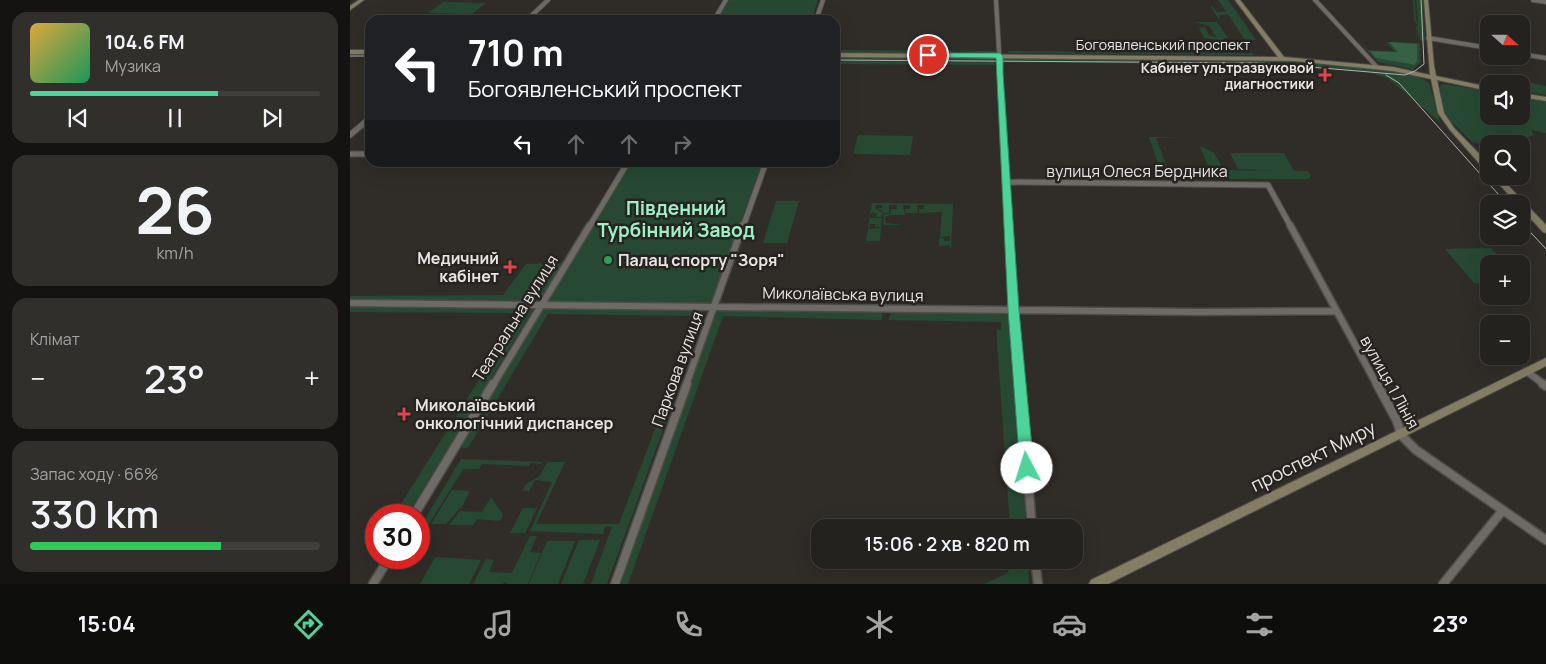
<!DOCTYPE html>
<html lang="uk">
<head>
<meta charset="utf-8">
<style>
  body { margin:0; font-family:Manrope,sans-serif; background:#302f2c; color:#f1f3f6; height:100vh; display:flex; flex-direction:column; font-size:19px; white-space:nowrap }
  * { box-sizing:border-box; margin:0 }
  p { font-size:16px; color:#a3a4a4 }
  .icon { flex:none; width:28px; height:28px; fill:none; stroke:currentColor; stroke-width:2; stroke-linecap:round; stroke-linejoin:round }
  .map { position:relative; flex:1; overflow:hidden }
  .details { display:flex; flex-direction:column; gap:12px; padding:12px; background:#141311; width:350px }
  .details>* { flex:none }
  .hud { position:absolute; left:15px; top:15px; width:475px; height:152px; border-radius:15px; box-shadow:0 5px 20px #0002,0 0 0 1px #413f3d; background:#202124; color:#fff; overflow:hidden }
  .needle { width:32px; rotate:111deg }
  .controls { position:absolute; left:1130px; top:15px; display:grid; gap:10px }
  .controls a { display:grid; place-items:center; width:50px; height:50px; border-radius:10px; background:#24221f; box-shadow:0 5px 20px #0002,0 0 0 1px #413f3d; font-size:25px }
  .speed { position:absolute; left:15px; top:504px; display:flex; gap:10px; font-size:25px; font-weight:700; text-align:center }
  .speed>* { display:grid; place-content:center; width:65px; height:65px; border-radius:50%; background:#24221f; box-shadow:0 5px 20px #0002,0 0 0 1px #413f3d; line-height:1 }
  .speed .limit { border:8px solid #d22; background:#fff; color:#111 }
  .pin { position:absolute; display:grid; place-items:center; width:42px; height:42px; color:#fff; margin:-21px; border:2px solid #fff; border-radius:50%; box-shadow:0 1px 5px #0007 }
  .me { position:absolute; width:55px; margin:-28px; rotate:355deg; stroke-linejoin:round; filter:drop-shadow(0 0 4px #0008) }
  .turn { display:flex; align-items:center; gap:18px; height:105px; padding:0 20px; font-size:22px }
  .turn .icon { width:65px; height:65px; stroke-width:2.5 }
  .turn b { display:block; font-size:35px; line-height:42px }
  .lanes { display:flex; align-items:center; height:48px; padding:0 20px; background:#0003; justify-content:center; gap:25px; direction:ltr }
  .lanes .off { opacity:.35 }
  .big { font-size:38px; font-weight:600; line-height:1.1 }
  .details .card { flex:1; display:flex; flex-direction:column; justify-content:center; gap:8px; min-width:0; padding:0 18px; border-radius:15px; background:#302f2c }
  .details .dial { align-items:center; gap:0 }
  .dial b { font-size:65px; line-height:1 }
  .song { display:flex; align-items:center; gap:15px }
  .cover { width:60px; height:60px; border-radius:8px; background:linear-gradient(135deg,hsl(40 70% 55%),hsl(150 70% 35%)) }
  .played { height:5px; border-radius:2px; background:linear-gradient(90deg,#4ed39a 65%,#413f3d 65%) }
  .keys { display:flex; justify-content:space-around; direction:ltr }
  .heat { display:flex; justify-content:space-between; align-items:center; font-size:28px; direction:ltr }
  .charge { height:8px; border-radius:4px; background:linear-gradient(90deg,#34c759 66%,#413f3d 0) }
  .trip { position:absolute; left:461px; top:519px; width:272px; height:50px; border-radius:15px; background:#24221f; box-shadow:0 5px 20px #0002,0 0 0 1px #413f3d; font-weight:600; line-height:50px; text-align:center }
  .dock { display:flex; height:80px; justify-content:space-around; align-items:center; background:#0e0e0c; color:#a3a4a4 }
  .dock .icon { width:35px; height:35px }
  .dock .on { color:#4ed39a }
  .dock b { font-size:22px; color:#f1f3f6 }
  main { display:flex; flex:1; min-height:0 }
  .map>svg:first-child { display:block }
  .green { fill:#274934 }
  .forest { fill:#376147 }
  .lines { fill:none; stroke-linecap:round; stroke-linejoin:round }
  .street-far3-casing { stroke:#4e4b48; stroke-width:5.5 }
  .street-far2-casing { stroke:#4e4b48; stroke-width:7 }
  .street-far1-casing { stroke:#4e4b48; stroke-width:9 }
  .street-casing { stroke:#4e4b48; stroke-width:11 }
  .secondary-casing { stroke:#4e4b48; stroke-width:2 }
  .street-far3 { stroke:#6e6a66; stroke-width:4 }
  .street-far2 { stroke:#6e6a66; stroke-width:5 }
  .street-far1 { stroke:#6e6a66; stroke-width:6 }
  .street { stroke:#6e6a66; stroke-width:8 }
  .secondary { fill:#827d63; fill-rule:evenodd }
  .tram { stroke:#b2b0ad; stroke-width:1 }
  .route { fill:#4ed39a; stroke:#338964 }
  .health-dot { fill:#e0444e; stroke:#262320; stroke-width:2 }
  .leisure-dot { fill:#2e9e5b; stroke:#262320; stroke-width:2 }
  .labels { text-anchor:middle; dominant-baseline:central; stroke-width:5; stroke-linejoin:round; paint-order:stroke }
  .far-street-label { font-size:14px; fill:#e7e5e3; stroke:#262320 }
  .far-poi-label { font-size:14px; font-weight:bold; fill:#e7e5e3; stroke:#262320; text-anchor:end }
  .street-label { font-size:16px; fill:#e7e5e3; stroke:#262320 }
  .poi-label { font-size:16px; font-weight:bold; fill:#e7e5e3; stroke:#262320; text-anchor:start }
  .quarter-label { font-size:19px; font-weight:bold; fill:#9ef1c7; stroke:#262320 }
  .near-street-label { font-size:19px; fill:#e7e5e3; stroke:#262320 }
</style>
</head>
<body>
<main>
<section class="details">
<div class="card">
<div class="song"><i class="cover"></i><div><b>104.6 FM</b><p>Музика</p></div></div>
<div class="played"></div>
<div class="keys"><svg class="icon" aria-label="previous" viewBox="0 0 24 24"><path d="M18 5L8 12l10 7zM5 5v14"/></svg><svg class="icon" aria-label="pause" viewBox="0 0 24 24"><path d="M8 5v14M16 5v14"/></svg><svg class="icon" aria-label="next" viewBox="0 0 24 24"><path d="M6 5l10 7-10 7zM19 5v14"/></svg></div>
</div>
<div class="card dial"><b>26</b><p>km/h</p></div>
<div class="card"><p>Клімат</p>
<div class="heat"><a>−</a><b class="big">23°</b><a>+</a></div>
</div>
<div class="card"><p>Запас ходу · 66%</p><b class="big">330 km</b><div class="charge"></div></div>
</section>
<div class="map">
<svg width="1196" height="584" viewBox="0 0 1196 584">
  <rect width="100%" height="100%" fill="#302d29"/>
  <path class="green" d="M379,0H468L461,20H367Z
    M868,0H878L906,40H895L879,16L886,19L876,14H875L876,15H869L870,18H868L860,6H862L867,12L876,11Z
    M1063,0H1065L1066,20L1068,23L1066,0H1073L1075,41L1070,40L1069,31L1068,40L1066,26L1068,25L1064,20Z
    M93,2L136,3L122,14L78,13Z
    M845,22H867L878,38H874V41L854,38L849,28L855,27L859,35L866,37L859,26Z
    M1004,37L1018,50L1045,52L1036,42L1070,43V63L1063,69L1028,62Z
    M485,50L649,51L648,53L607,51L597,53L485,52Z
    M658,51L903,53L904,55L659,53Z
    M485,56L643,58L645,65L485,64Z
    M652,58L917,60C947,61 1059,66 1079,83L1090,122L1039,79L1019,72L941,65L651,62Z
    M1170,81L1196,86V95L1171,91V84L1162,83Z
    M1093,84L1139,91V116H1171V97L1196,102V133L1181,130L1184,135L1164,142L1166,144H1139V153L1129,143L1122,142L1103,123L1098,122L1094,115L1090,86Z
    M508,135L563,136L560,155L503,154Z
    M799,137H829L806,138L819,173L859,175L860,179L813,178Z
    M850,146L864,153L874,170L930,171L888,169L880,153H934L944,171H958L961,176L959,179H863Z
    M280,163H412L363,300L358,303L199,302L198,300Z
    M426,201H449L437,243H413Z
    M522,203L603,204L601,249L599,245L589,246V238H594V241H600V236L590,237L592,212L569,213V209H574V205H567L568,213H555V209H560V205H553L555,215H540L535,217L536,223L554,225H533L534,214H540L541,209H547V205H539V213H534L528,208H532V205H526L525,208L533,213L532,217H526L527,213H521L520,218H532L531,227H525V224H520L519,229L531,228L530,241H516Z
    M1141,248L1156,264H1139V283H1124L1095,249Z
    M212,263L192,296L182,301L0,300V296L153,295L176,264Z
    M0,306L179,308L182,311L57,515H44L171,313L0,312Z
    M195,308L348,309L352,310L355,314L257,584H241L262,527L255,526L253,534L180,531L202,482L185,480L179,491H172L176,484L190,476L197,462H215L186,524H269L348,316L198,314L118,448H113L110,445L189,312Z
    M370,310L528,311L533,314L532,320L373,316L278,584H269L366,312Z
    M542,311L663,315L676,527H660L647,342V330H651V322L538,320Z
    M111,459L192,462L191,464L181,463L179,466L132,464L129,469H113L79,524H72Z
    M102,490L120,491L113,505L96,524H81Z
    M141,497L153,515L150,521L127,519L123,525H99L110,511L132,512Z
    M173,508H187L175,533H160Z
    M180,536H187L180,552L191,553L178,584H157L156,582L152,584H123L136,559L144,560L139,572L162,573Z
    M229,540H250L233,584H211Z
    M197,541H225L208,584H179Z
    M85,557L131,560L119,584H70Z
    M661,560H678L679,584H634L658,573Z"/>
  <path class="forest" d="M1039,42L1067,44V62L1064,65L1061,64L1026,58L1020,51L1048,52Z"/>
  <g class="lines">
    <defs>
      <path id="street-far3" d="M646,0L652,101
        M965,0L1027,67
        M1183,0L1196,2
        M177,20L198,0
        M364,20L376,0
        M466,20L473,0
        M1078,38L1139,48
        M1171,54L1196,58"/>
      <path id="street-far2" d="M652,99L659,227
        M0,135L20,118
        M0,154H20
        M656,182L918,185L941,227
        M239,227L278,162
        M393,227L416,162"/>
      <path id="street-far1" d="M659,225L670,385
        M940,225L1027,385
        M0,303L849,312L985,311
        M1176,371L1195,385
        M143,385L240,225
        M336,385L393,225"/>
      <path id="street" d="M670,384L682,528
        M1027,384L1047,421L1051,435L1066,450L1196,540
        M1193,384L1196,386
        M64,515L143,384
        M685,560L688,584
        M23,584L39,558
        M265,584L337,384
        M1093,584L1153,510"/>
      <path id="secondary" d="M9,0H14L0,10V6Z
        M885,0H890L934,57L1043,67L1080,75L1074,0H1078L1084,66L1086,76L1139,87V91L1087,80L1094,113L1104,128L1139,164V171H1136L1100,130L1088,113L1081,79L1043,71L945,61L485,57V53L928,57Z
        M0,50H20V54H0Z
        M1171,93L1196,97V101L1171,97Z
        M1142,176H1149L1196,225V233L1193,232L1171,208V204H1167Z
        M1196,358V366L758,584H739L741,580Z"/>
    </defs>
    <use href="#street-far3" class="street-far3-casing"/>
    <use href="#street-far2" class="street-far2-casing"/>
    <use href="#street-far1" class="street-far1-casing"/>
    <use href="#street" class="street-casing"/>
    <use href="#secondary" class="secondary-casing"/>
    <use href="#street-far3" class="street-far3"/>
    <use href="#street-far2" class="street-far2"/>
    <use href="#street-far1" class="street-far1"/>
    <use href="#street" class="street"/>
    <use href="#secondary" class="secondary"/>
    <path class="tram" d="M0,56H20
      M485,60L913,63L1055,75L1065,71L1074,64L1071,0
      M1036,75L1049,83L1157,204
      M1171,222L1196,249"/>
  </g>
  <path class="route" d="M578,53H650L653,56V73L669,310L684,468L682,473L677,475L672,473L670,468L658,310L646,58L575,57L574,55Z"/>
  <g class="health-dot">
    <path d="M972.5 67.5h5v5h5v5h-5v5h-5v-5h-5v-5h5z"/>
    <path d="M157.5 259.5h5v5h5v5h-5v5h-5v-5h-5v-5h5z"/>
    <path d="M51.5 406.5h5v5h5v5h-5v5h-5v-5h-5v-5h5z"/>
  </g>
  <circle class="leisure-dot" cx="258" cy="260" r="5"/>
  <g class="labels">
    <g class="far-street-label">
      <text x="813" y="44">Богоявленський проспект</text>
    </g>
    <g class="far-poi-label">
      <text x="964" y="67">Кабинет ультразвуковой<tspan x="964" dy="16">диагностики</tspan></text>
    </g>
    <g class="street-label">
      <text x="787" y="171">вулиця Олеся Бердника</text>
      <text transform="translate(493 294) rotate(1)">Миколаївська вулиця</text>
      <text transform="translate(165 318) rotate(-58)">Театральна вулиця</text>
      <text transform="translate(327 369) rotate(-70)">Паркова вулиця</text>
      <text transform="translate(1040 382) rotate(61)">вулиця 1 Лінія</text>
    </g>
    <g class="poi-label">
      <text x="149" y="258" text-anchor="end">Медичний<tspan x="149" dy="18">кабінет</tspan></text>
      <text x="268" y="260">Палац спорту "Зоря"</text>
      <text x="65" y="405">Миколаївський<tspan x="65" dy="18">онкологічний диспансер</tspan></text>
    </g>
    <g class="quarter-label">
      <text x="326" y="208">Південний<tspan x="326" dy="22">Турбінний Завод</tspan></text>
    </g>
    <g class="near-street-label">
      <text transform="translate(963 456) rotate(-26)">проспект Миру</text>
    </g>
  </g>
</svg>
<div class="controls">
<a><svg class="needle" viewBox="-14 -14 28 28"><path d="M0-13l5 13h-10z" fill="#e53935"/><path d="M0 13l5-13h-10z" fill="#a3a4a4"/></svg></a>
<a><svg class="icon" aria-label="sound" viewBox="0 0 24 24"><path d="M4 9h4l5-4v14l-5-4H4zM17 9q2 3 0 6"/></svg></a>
<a><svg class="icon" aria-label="search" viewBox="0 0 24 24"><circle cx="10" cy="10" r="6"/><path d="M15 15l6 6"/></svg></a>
<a><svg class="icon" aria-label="layers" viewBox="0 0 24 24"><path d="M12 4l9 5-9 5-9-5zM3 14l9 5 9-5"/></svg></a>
<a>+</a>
<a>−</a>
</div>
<div class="speed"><div class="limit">30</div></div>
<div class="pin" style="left:578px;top:55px;background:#d93025"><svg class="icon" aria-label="arrive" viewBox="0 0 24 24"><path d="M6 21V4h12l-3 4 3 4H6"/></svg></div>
<svg class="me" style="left:677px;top:468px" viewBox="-20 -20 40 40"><circle r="19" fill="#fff"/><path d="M0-13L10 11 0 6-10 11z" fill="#4ed39a"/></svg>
<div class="trip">15:06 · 2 хв · 820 m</div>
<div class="hud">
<div class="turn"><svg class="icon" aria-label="left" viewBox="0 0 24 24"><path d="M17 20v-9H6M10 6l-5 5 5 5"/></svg><div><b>710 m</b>Богоявленський проспект</div></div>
<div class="lanes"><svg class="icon" aria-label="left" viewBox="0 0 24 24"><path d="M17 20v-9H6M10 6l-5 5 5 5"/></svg><svg class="icon off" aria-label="ahead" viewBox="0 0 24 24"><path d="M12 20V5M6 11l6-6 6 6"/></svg><svg class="icon off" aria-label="ahead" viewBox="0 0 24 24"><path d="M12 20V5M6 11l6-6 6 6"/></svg><svg class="icon off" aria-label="right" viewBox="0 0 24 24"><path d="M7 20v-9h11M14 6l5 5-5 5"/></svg></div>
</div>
</div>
</main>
<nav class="dock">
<b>15:04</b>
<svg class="icon on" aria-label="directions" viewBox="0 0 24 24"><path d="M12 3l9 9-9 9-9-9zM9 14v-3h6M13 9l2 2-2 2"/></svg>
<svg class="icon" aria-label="music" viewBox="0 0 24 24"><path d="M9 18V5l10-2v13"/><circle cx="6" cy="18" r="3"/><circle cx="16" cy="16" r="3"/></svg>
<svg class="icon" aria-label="phone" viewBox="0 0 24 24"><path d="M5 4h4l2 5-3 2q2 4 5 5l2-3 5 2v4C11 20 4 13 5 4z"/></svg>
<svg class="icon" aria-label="climate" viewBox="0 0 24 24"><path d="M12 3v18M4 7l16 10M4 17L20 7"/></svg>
<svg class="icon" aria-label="car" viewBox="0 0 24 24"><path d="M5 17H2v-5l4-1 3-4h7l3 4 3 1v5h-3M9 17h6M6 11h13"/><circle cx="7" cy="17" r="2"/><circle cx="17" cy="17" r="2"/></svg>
<svg class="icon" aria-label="filters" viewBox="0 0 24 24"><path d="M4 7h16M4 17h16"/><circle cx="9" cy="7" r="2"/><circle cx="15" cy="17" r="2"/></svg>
<b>23°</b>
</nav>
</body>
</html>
